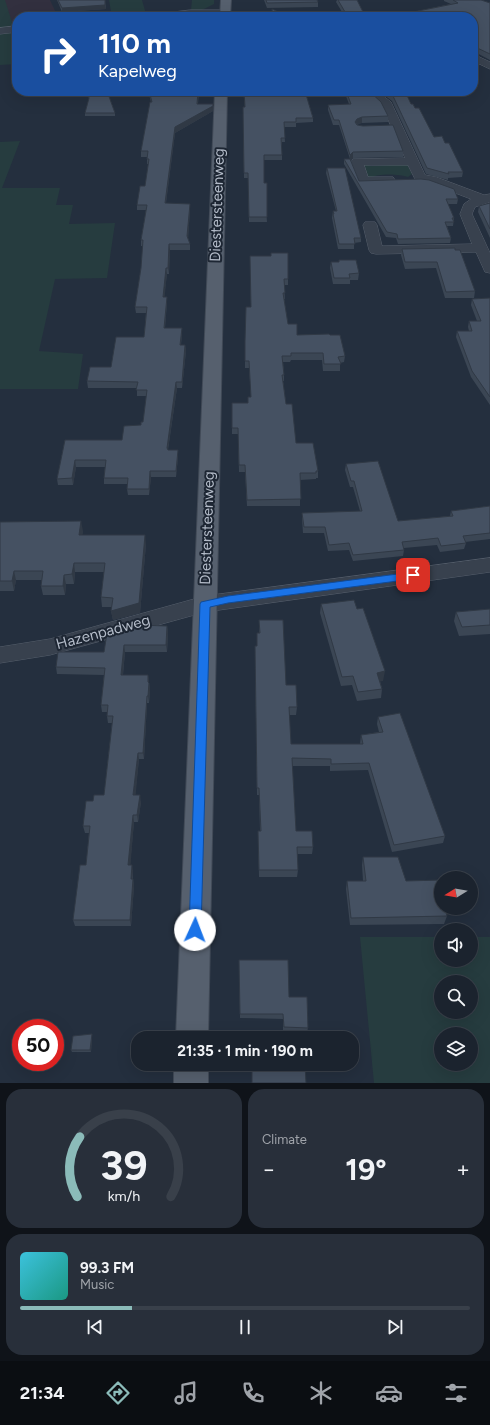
<!DOCTYPE html>
<html lang="en">
<head>
<meta charset="utf-8">
<style>
  body { margin:0; font-family:Figtree,sans-serif; background:#282f3a; color:#f1f3f6; height:100vh; display:flex; flex-direction:column; font-size:15px; white-space:nowrap }
  * { box-sizing:border-box; margin:0 }
  p { font-size:13px; color:#a0a4aa }
  .icon { flex:none; width:22px; height:22px; fill:none; stroke:currentColor; stroke-width:2; stroke-linecap:round; stroke-linejoin:round }
  .map { position:relative; height:1083px; overflow:hidden }
  .details { display:flex; flex-direction:column; gap:6px; padding:6px; background:#0f1319; flex:1 }
  .details>* { flex:none }
  .top-card { position:absolute; left:12px; top:12px; width:466px; height:84px; border-radius:16px; box-shadow:0 4px 16px #0002,0 0 0 1px #39404a; background:#1a4fa0; color:#fff; overflow:hidden }
  .needle { width:26px; rotate:259deg }
  .fabs { position:absolute; left:434px; top:871px; display:grid; gap:8px }
  .fabs a { display:grid; place-items:center; width:44px; height:44px; border-radius:50%; background:#1b232e; box-shadow:0 4px 16px #0002,0 0 0 1px #39404a; font-size:20px }
  .speed { position:absolute; left:12px; top:1019px; display:flex; gap:8px; font-size:20px; font-weight:700; text-align:center }
  .speed>* { display:grid; place-content:center; width:52px; height:52px; border-radius:50%; background:#1b232e; box-shadow:0 4px 16px #0002,0 0 0 1px #39404a; line-height:1 }
  .speed .limit { border:6px solid #d22; background:#fff; color:#111 }
  .pin { position:absolute; display:grid; place-items:center; width:34px; height:34px; color:#fff; margin:-17px; border-radius:8px; box-shadow:0 2px 6px #0006 }
  .me { position:absolute; width:44px; margin:-22px; rotate:2deg; stroke-linejoin:round; filter:drop-shadow(0 0 3px #0008) }
  .turn { display:flex; align-items:center; gap:14px; height:84px; padding:0 20px; font-size:18px }
  .turn .icon { width:52px; height:52px; stroke-width:2.5 }
  .turn b { display:block; font-size:28px; line-height:34px }
  .big { font-size:30px; font-weight:700; line-height:1.1 }
  .details .widget { flex:1; display:flex; flex-direction:column; justify-content:center; gap:6px; min-width:0; padding:0 14px; border-radius:16px; background:#282f3a }
  .details .dial { align-items:center; gap:0 }
  .dial svg { height:104px; overflow:visible; fill:none; stroke:#39404a; stroke-width:7; stroke-linecap:round; text-anchor:middle }
  .dial text { fill:#f1f3f6; stroke:none }
  .song { display:flex; align-items:center; gap:12px }
  .cover { width:48px; height:48px; border-radius:6px; background:linear-gradient(135deg,hsl(190 70% 55%),hsl(170 70% 35%)) }
  .played { height:4px; border-radius:2px; background:linear-gradient(90deg,#8bbbb9 25%,#39404a 25%) }
  .keys { display:flex; justify-content:space-around; direction:ltr }
  .heat { display:flex; justify-content:space-between; align-items:center; font-size:22px; direction:ltr }
  .details .tiles { flex:1; display:grid; gap:6px; grid-template-columns:1fr 1fr }
  .widget:last-child { grid-column:span 2 }
  .trip { position:absolute; left:131px; top:1031px; width:228px; height:40px; border-radius:16px; background:#1b232e; box-shadow:0 4px 16px #0002,0 0 0 1px #39404a; font-weight:700; line-height:40px; text-align:center }
  .tab-bar { display:flex; height:64px; justify-content:space-around; align-items:center; background:#0b0e12; color:#a0a4aa }
  .tab-bar .icon { width:28px; height:28px }
  .tab-bar .active { color:#8bbbb9 }
  .tab-bar b { font-size:18px; color:#f1f3f6 }
  .map>svg:first-child { display:block }
  .medical { fill:#32303f }
  .green { fill:#263c3f; fill-rule:evenodd }
  .lines { fill:none; stroke-linecap:round; stroke-linejoin:round }
  .minor-casing { stroke:#565f6c; stroke-width:1 }
  .major-casing { stroke:#414a57; stroke-width:2 }
  .minor { fill:#38414e; fill-rule:evenodd }
  .major { fill:#56606e; fill-rule:evenodd }
  .wall { fill:#3b4654 }
  .shaded-wall { fill:#303945 }
  .building { fill:#455162; stroke:#303945 }
  .route { fill:#1a73e8; stroke:#114b97 }
  .labels { text-anchor:middle; dominant-baseline:central; stroke-width:4; stroke-linejoin:round; paint-order:stroke }
  .street-label { font-size:15px; fill:#b4bcc9; stroke:#1d2633 }
</style>
</head>
<body>
<div class="map">
<svg width="490" height="1083" viewBox="0 0 490 1083">
  <rect width="100%" height="100%" fill="#242f3e"/>
  <path class="medical" d="M0,0H50L58,17H17V28L12,29Z"/>
  <path class="green" d="M0,0H5L12,22L17,27L0,30Z
    M109,0H142L146,14L112,17Z
    M192,0H214V4L202,10H191Z
    M17,30V64L0,65V32Z
    M20,141L2,188H60L56,205H73L69,224L115,223L107,278L55,279L39,351L83,354L78,389H0V142Z
    M366,164L371,166L407,164L412,174L408,177C399,174 379,173 370,178L367,177L362,166Z
    M360,937H441V960H471V937H490V1083H374ZM441,982H471V1012H441ZM441,1034H471V1064H441Z"/>
  <g class="lines">
    <defs>
      <path id="minor" d="M190,10H225L230,13L225,16L154,17L159,14Z
        M17,26V32L0,34V28Z
        M473,54L490,62V69L473,61Z
        M367,91H377L391,102L425,175L436,177L484,195L490,194V202L475,207L472,214L490,253V273L485,272L476,252L376,254L371,253L369,250L363,225L365,222H375L377,225L382,246L472,244L460,214L464,204L471,199L429,183L416,181L408,165H364L368,177H393L395,180L393,183L389,184H359L351,162L353,159L405,158L382,106L370,96Z
        M490,558V572L205,612L50,655L0,663V647L50,639L205,596Z"/>
      <path id="major" d="M221,0H231L230,17H220Z
        M215,91H227L208,1038H176Z
        M174,1064H208V1083H174Z"/>
    </defs>
    <use href="#minor" class="minor-casing"/>
    <use href="#major" class="major-casing"/>
    <use href="#minor" class="minor"/>
    <use href="#major" class="major"/>
  </g>
  <path class="wall" d="M57,0H105L106,9L62,12Z
    M264,0H317L318,2V7L267,8Z
    M337,0H357L365,16L381,17H345L336,2Z
    M444,0H481L490,3V60L473,51V17H408V13L451,4L444,1Z
    M87,91H107L115,113V116H85V113L89,99Z
    M148,91H199L198,104H213V111L175,133L166,203L190,209L188,238L190,244V250H170L169,274H167L164,297L167,303L165,328L182,334L181,345H185L186,351L182,388H177L168,450H178V457L176,477H151L149,495H128L127,489L128,484H104V478L105,467H76L73,485H58L57,479L65,440H122L141,425L143,422L147,396H137V388H88L87,381L111,367L144,337L146,313H136L135,307L141,268L143,246H141V240L146,210H137V205L145,186L149,164H147V157H141V151L151,102Z
    M243,91H305L313,118V122L296,123V127H284L285,142H282V160H264V183L267,222H249L248,178H244L243,107H245Z
    M344,91H369L388,116V122L362,123L357,124L403,151V157L353,158L351,160L359,181L458,199L457,204H448L454,218L453,226H447L451,238L450,243L398,244L396,238L386,237L344,164V159H350L339,125H333L328,110V105L349,104Z
    M379,91H405L411,104L415,108L434,137L445,143L463,172L462,177L448,178V180L426,174L392,101Z
    M327,168L361,238V242L354,243V249H338L332,218L333,211H336L326,173Z
    M490,203V238L478,212L479,206Z
    M402,249L455,250L475,291L474,298H445L436,268L405,269L401,255Z
    M250,256L288,279V285H284L285,299H284L288,324L297,335H330L345,356L344,362L340,363V371H323L322,360H291L290,362H283L284,375V381H283L286,404L296,443L318,471V478H316V479L300,480V506H247L245,472H239L238,434H232V403H248L251,397L249,368H245V348L251,307Z
    M331,262L359,273L358,280H350V284H333L330,268Z
    M490,298V405L471,377L456,337L457,331H469L468,327L469,321H477L471,305L472,299Z
    M346,464L398,521L450,516L451,511L490,506V539L465,542L466,543L464,549L440,552L437,545L404,548V550L403,556L353,561L349,550L328,551L324,533H303L302,519V513L360,511L353,487H350L345,470Z
    M0,522L83,531L82,535L146,544L140,613L113,620L111,611L112,607H102L101,597L104,572H75L74,584H66L65,595H43L41,586L42,580H16L14,591H0Z
    M321,604L357,609L383,681H380L382,689L381,698L357,701L352,685L341,686L320,613Z
    M490,609V634L459,636L454,621L456,612Z
    M259,620L286,685L297,707L296,715H289L291,744H360L361,735L379,732L377,724L378,717L445,836L443,843L392,852L368,770L330,771V766H292L296,831L313,847L312,854H297L298,870L297,877H259L258,831H260L259,795H257L255,654L257,646L259,633Z
    M167,626L168,633L167,652H125L123,675H148L150,690L149,703H147L144,759H139L135,795L141,802L138,822H134L130,865L133,871V879L134,886L131,926H75L73,920L86,865L89,833H85L83,826L93,801L104,795L112,723H108L107,716V712H102L101,705L104,675L57,674L56,667L104,652Z
    M363,857L406,881L447,916L444,924L350,925L346,889L347,881H363L362,865Z
    M239,960L289,997L308,1028L307,1032H283V1019L240,1018Z
    M92,1037L91,1052H72L71,1050Z"/>
  <path class="shaded-wall" d="M105,5L106,9L62,12V8Z
    M213,106V111L175,133L165,209V203L175,127Z
    M362,117V123L357,124L355,122L357,119Z
    M353,152V158L350,161V155Z
    M190,204V209L188,242L187,236Z
    M169,244L170,250L169,274L168,268Z
    M166,268L167,274L164,303L163,297Z
    M167,297V303L164,334V328Z
    M182,328V334L180,351V345Z
    M185,345L186,351L182,388V382Z
    M176,382L177,388L167,455V448Z
    M178,450V457L176,477V471Z
    M75,460L76,467L73,485L72,478Z
    M150,471L151,477L149,495V489Z
    M81,521L83,531L81,544L79,535Z
    M145,535L146,544L140,613L113,620L111,611Z
    M74,563L75,572L74,584L72,574Z
    M14,571L16,580L14,591L12,581Z
    M64,575L66,584L65,595L63,586Z
    M167,626L168,633L167,652L166,645Z
    M124,645L125,652L122,682L121,675Z
    M385,671L383,681L376,682L377,673Z
    M148,675L149,682V688V683L150,690L149,703L148,696Z
    M147,696V703L144,759L143,753Z
    M138,753L139,759L135,802L133,795Z
    M140,795L141,802L138,822L137,815Z
    M133,815L134,822L130,871L128,865Z
    M132,865L133,871L132,885L131,879Z
    M133,879L134,886L131,926L130,920Z
    M92,1034V1037L91,1052L90,1050Z"/>
  <path class="building" d="M58,0H105V5L62,8Z
    M266,0H317L318,2L267,3Z
    M338,0H357L365,16L380,15L381,17H348Z
    M453,0H481L490,3V54L473,46V17H416L408,13L458,3Z
    M272,9L289,17H273Z
    M87,91H107L115,113H85L89,98Z
    M149,91H198L197,104H213V106L175,127L165,203L190,204L187,236L190,244H169L168,268H166L163,297H167L164,328H182L180,345H185L182,382H176L167,448L168,450H178L176,471H150L149,489H127L128,478H104L106,460H75L72,478L57,479L65,440H122L124,426L141,425V422H143L147,390H136L138,382L87,381L90,367H111L116,337H144L147,307H135L141,268L143,240H141L147,205H137L140,186H145L149,159H147L148,151H141L150,102H152Z
    M244,91H305L313,118H296V122H284L285,138H281L282,155H264V183H267V217H249L248,173H244L243,107H245Z
    M346,91H369L381,102L388,116L362,117L357,119L355,122L357,125L363,126L393,125L403,151L353,152L350,155L339,120H334L328,105L351,104Z
    M387,91H405L411,104H413L415,108H419L434,137L442,136L445,143H449L463,172H448L449,174L427,168L393,96Z
    M344,159H350L359,181L421,179L429,180L454,189L458,199H446L454,218H452L454,222H445L451,238L398,239L397,234L387,232Z
    M327,168H345L361,238H354L355,244H339L333,214H334L333,211H337Z
    M490,203V229L479,206Z
    M455,248V250H460L475,291L446,292L437,262H405L402,249Z
    M271,253H288V279H284L285,293H283L288,324H297V335L329,334L330,335H340L345,356L338,357L341,364H324L323,353H291V356H282L284,375H282L286,404H292L296,443H313L318,471H316V473H300L301,499L247,500L245,465H239L238,428H232V403H248V397H251L249,361H245V341L246,307H251L250,256H271Z
    M339,260H356L359,273L349,274L350,278H334L331,262H339Z
    M490,298V397L472,371L457,331H472L469,321H481L472,299Z
    M378,461L398,521L453,516L451,511L490,506V533L463,536L466,543L441,546L438,538L402,542L404,550L353,555L349,543L329,545L325,527H304L302,513L362,511L354,481H351L346,464Z
    M81,521L79,535H145L139,603L111,611L113,598L101,597L105,563H74L72,574L64,575L63,586H41L43,571H14L12,581H0V522Z
    M354,600L357,609L363,608L385,671L377,673L382,689L358,692L353,676L342,677L321,604Z
    M490,609V625L462,627L456,612Z
    M259,620H283L286,685H296L297,707H289L291,744H363L361,735L383,732L378,717L400,713L445,836L394,845L369,763L331,764V759L292,758L296,831H312L313,847H297L298,870H259L258,831H261L259,788H257L255,646H257V633H260Z
    M137,625L167,626L166,645H124L121,675H148V682L149,683L148,696H147L143,753H138L133,795H140L137,815H133L128,865H132L131,879H133L130,920H73L80,865H86L90,826H83L86,801H93L94,795H104L113,716H107L108,705H101L105,668L56,667L58,652H104L107,633Z
    M363,857H398L406,881L441,880V908H445L447,916L351,918L347,881H366Z
    M239,960H288L289,997H307L308,1028L284,1027L283,1014H240Z
    M92,1034L90,1050H71L73,1036Z
    M252,1064H305L306,1083H252Z"/>
  <path class="route" d="M413,572L418,575L413,579L228,603L210,607L201,930L200,934L195,936L191,934L189,930L200,604L201,602L228,596Z"/>
  <g class="labels">
    <g class="street-label">
      <text transform="translate(217 205) rotate(-88)">Diestersteenweg</text>
      <text transform="translate(207 528) rotate(-88)">Diestersteenweg</text>
      <text transform="translate(103 632) rotate(-15)">Hazenpadweg</text>
    </g>
  </g>
</svg>
<div class="fabs">
<a><svg class="needle" viewBox="-14 -14 28 28"><path d="M0-13l5 13h-10z" fill="#e53935"/><path d="M0 13l5-13h-10z" fill="#a0a4aa"/></svg></a>
<a><svg class="icon" aria-label="sound" viewBox="0 0 24 24"><path d="M4 9h4l5-4v14l-5-4H4zM17 9q2 3 0 6"/></svg></a>
<a><svg class="icon" aria-label="search" viewBox="0 0 24 24"><circle cx="10" cy="10" r="6"/><path d="M15 15l6 6"/></svg></a>
<a><svg class="icon" aria-label="layers" viewBox="0 0 24 24"><path d="M12 4l9 5-9 5-9-5zM3 14l9 5 9-5"/></svg></a>
</div>
<div class="speed"><div class="limit">50</div></div>
<div class="pin" style="left:413px;top:575px;background:#d93025"><svg class="icon" aria-label="arrive" viewBox="0 0 24 24"><path d="M6 21V4h12l-3 4 3 4H6"/></svg></div>
<svg class="me" style="left:195px;top:930px" viewBox="-20 -20 40 40"><circle r="19" fill="#fff"/><path d="M0-13L10 11 0 6-10 11z" fill="#1a73e8"/></svg>
<div class="trip">21:35 · 1 min · 190 m</div>
<div class="top-card">
<div class="turn"><svg class="icon" aria-label="right" viewBox="0 0 24 24"><path d="M7 20v-9h11M14 6l5 5-5 5"/></svg><div><b>110 m</b>Kapelweg</div></div>
</div>
</div>
<section class="details">
<div class="tiles">
<div class="widget dial"><svg viewBox="0 0 100 80">
<path d="M14 69A42 42 0 1 1 86 69"/>
<path d="M14 69A42 42 0 0 1 16 23" stroke="#8bbbb9"/>
<text x="50" y="56" font-size="32" font-weight="700">39</text>
<text x="50" y="72" font-size="11">km/h</text>
</svg></div>
<div class="widget"><p>Climate</p>
<div class="heat"><a>−</a><b class="big">19°</b><a>+</a></div>
</div>
<div class="widget">
<div class="song"><i class="cover"></i><div><b>99.3 FM</b><p>Music</p></div></div>
<div class="played"></div>
<div class="keys"><svg class="icon" aria-label="previous" viewBox="0 0 24 24"><path d="M18 5L8 12l10 7zM5 5v14"/></svg><svg class="icon" aria-label="pause" viewBox="0 0 24 24"><path d="M8 5v14M16 5v14"/></svg><svg class="icon" aria-label="next" viewBox="0 0 24 24"><path d="M6 5l10 7-10 7zM19 5v14"/></svg></div>
</div>
</div>
</section>
<nav class="tab-bar">
<b>21:34</b>
<svg class="icon active" aria-label="directions" viewBox="0 0 24 24"><path d="M12 3l9 9-9 9-9-9zM9 14v-3h6M13 9l2 2-2 2"/></svg>
<svg class="icon" aria-label="music" viewBox="0 0 24 24"><path d="M9 18V5l10-2v13"/><circle cx="6" cy="18" r="3"/><circle cx="16" cy="16" r="3"/></svg>
<svg class="icon" aria-label="phone" viewBox="0 0 24 24"><path d="M5 4h4l2 5-3 2q2 4 5 5l2-3 5 2v4C11 20 4 13 5 4z"/></svg>
<svg class="icon" aria-label="climate" viewBox="0 0 24 24"><path d="M12 3v18M4 7l16 10M4 17L20 7"/></svg>
<svg class="icon" aria-label="car" viewBox="0 0 24 24"><path d="M5 17H2v-5l4-1 3-4h7l3 4 3 1v5h-3M9 17h6M6 11h13"/><circle cx="7" cy="17" r="2"/><circle cx="17" cy="17" r="2"/></svg>
<svg class="icon" aria-label="filters" viewBox="0 0 24 24"><path d="M4 7h16M4 17h16"/><circle cx="9" cy="7" r="2"/><circle cx="15" cy="17" r="2"/></svg>
</nav>
</body>
</html>
